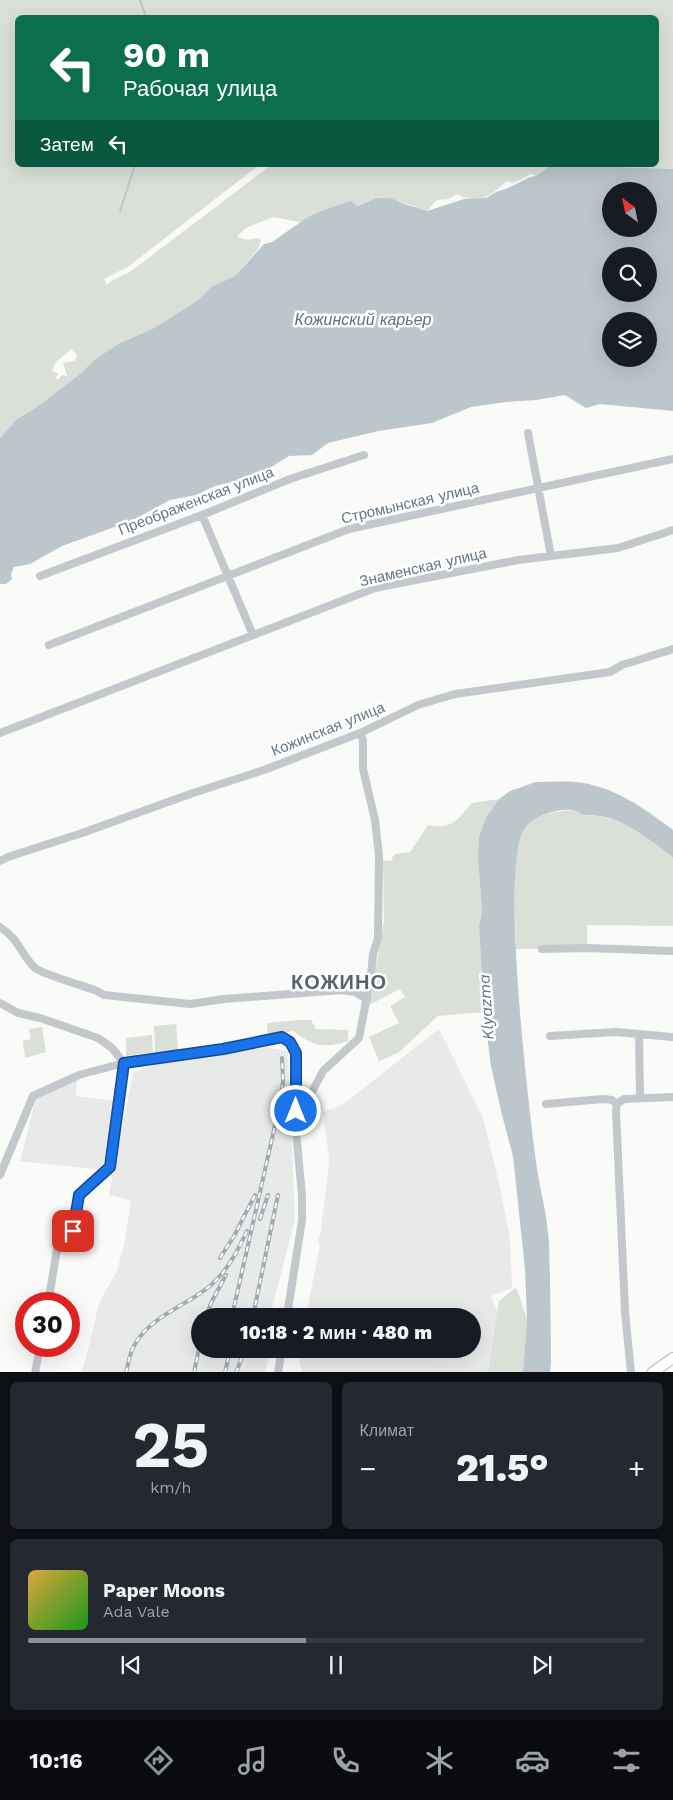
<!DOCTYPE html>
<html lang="ru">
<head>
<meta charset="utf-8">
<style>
  body { margin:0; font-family:"Work Sans",sans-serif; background:#242831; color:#f1f3f6; height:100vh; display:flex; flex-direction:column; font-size:19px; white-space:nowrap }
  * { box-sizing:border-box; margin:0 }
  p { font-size:16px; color:#9ea1a6 }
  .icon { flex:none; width:28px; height:28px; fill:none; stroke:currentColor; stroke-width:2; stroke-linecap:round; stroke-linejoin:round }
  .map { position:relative; height:1372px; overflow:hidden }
  .details { display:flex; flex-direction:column; gap:10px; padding:10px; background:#0d0f14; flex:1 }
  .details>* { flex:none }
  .banner { position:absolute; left:15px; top:15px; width:644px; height:152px; border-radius:8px; box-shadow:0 5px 20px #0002; background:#0b6e4f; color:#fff; overflow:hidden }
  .needle { width:32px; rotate:327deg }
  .tools { position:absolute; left:602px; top:182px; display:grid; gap:10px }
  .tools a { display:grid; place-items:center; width:55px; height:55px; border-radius:50%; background:#171b24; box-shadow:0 5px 20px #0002; font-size:25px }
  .speed { position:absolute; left:15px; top:1292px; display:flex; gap:10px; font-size:25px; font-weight:700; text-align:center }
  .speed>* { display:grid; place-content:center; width:65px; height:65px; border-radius:50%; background:#171b24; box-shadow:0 5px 20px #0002; line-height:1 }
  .speed .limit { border:8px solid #d22; background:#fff; color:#111 }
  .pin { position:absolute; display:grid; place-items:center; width:42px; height:42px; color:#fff; margin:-21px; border-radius:10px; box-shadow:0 2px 8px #0006 }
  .me { position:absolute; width:55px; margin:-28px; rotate:0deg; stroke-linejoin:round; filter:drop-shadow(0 0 4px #0008) }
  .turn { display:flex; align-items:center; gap:18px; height:105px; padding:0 25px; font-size:22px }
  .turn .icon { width:65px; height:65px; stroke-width:2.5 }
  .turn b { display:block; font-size:35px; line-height:42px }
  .then { display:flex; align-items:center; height:48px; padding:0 25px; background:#0003; gap:10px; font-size:19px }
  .big { font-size:38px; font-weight:800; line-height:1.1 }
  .details .widget { flex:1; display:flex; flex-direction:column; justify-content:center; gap:8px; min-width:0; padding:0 18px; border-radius:8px; background:#242831 }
  .details .dial { align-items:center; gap:0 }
  .dial b { font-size:65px; line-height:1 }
  .song { display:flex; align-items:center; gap:15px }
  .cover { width:60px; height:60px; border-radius:8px; background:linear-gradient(135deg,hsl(40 70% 55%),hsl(120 70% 35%)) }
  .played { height:5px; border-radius:2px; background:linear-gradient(90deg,#8c9099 45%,#363941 45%) }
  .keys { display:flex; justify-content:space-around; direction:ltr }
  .heat { display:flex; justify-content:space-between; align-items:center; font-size:28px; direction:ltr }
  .details .tiles { flex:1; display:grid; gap:10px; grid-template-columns:1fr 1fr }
  .widget:last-child { grid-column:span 2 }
  .trip { position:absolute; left:191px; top:1308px; width:290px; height:50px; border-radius:25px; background:#171b24; box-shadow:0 5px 20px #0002; font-weight:800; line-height:50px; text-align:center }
  .tab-bar { display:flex; height:80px; justify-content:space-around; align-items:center; background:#090b0e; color:#9ea1a6 }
  .tab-bar .icon { width:35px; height:35px }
  .tab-bar .current { color:#8c9099 }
  .tab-bar b { font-size:22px; color:#f1f3f6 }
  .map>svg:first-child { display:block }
  .built { fill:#e8e9e9 }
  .green { fill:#dadfd7; fill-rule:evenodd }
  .water { fill:#bbc7cb; fill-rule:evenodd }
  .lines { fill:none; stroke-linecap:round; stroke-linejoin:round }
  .stream { stroke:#bbc7cb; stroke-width:2 }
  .major-casing { stroke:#b5babe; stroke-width:12 }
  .minor { stroke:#c3c8cc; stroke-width:8 }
  .major { stroke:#fff; stroke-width:10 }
  .rail-casing { stroke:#a2aab0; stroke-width:4 }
  .rail { stroke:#fff; stroke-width:2; stroke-dasharray:5.5; stroke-linecap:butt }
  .route-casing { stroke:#114b97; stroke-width:12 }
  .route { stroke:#1a73e8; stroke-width:9 }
  .labels { text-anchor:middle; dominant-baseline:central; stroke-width:5; stroke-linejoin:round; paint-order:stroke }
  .street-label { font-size:15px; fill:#657683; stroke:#fff }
  .water-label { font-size:16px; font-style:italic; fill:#60757c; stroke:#fff }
  .district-label { font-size:20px; font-weight:bold; letter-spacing:1px; fill:#57646e; stroke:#fff }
</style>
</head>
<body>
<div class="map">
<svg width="673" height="1373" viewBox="0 0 673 1373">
  <rect width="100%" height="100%" fill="#fafaf8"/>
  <path class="built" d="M439,1029L483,1118L499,1183L510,1238L512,1288L491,1296L498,1313L489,1369L486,1373H303L299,1362L300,1349H472V1316H306L320,1244L318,1243L319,1237L320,1236L328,1174L329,1158L323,1112L342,1105Z
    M258,1046L288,1051L295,1220L270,1316H200V1349H271L265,1372L81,1373L89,1347L99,1303L117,1271L124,1245L131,1200L109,1195L133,1073L163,1061Z
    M77,1078L76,1096L116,1101L108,1163L103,1170L20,1161L36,1098Z"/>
  <path class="green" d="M0,0H673V169L619,167L613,165H656V18H18V165H259L129,266L104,279L107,285L111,281L130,272L271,165H556L550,166L536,176L531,174L514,183L507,181C492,195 477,206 457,194L448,199L437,200L427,211C412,206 392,196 377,198C370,200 364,203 358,206L350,201L324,210L300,222L273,217L246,228L237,236C243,240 250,241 256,238L261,240L258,249L235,276L211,287L197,301L154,328L118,344L94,360L81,373L37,407L17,419L0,438ZM71,349L77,355L75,361L63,363L67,376L62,375L59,379H55L58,374L52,371L56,362Z
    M499,799L486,817L479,837L478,858L482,910L479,927L484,1012L438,1016L399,1052L379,1061L369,1037L399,1023L390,1006L405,997L400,989L369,1005L384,922L383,860L391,861L394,854L410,852L428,825C453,830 457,820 472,803Z
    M574,810C588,817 604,815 618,821C639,829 656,844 673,858V926L587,925V948L516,949C516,922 510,848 525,828C537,812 557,812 574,810Z
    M297,1020H311L316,1029L348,1030V1041C324,1049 313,1046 293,1031L268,1035L267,1023Z
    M176,1024L178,1051L155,1054L154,1026Z
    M42,1027L46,1052L25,1058L23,1041L31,1039L29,1029Z
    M152,1035L153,1052L126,1056V1038Z
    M516,1287L527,1319L523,1372L486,1373L489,1368L499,1301Z"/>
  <path class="water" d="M613,165L619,167L673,169V411L600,404L586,408L565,395L537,400L506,402L471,407L432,423L378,431L328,443L312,455L289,456L268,469L244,479L215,486L196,495L170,500L131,521L62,546L30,564L14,567L11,574L12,579L6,584H0V438L17,419L37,407L81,373L94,360L118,344L154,328L197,301L211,287L235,276L264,244L272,242L308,217L324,210L350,201L358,206L376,198H391L405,204L427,211L464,199L486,198L496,192L508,188L530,177L536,176L550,166ZM611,191H649V229H611ZM611,256H649V294H611ZM611,321H649V359H611Z
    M536,782C549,782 562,781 575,782C612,785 644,808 673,830V858C656,844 640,831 620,822C610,817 598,815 587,815C582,815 578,811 573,810C559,808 534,815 525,828C499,863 529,1108 536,1162C539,1186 546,1209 548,1233C550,1247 549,1261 550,1275C550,1304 551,1333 551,1362L550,1373L523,1372L527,1319L525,1269L513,1156L502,1115L491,1066L484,1012L479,927L482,910L478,858L479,837L486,817L499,799L510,791Z"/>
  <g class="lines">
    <path class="stream" d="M140,0L146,18
      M120,211L135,165"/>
    <defs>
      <path id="major" d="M652,1373L673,1358"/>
    </defs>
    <use href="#major" class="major-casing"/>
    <path class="minor" d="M528,433L551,556
      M202,515L253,635
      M40,576L202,515L290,479L364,455
      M49,645L349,529L673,459
      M0,733L375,588L518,560L618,548L673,530
      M0,861L8,857L82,833L193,793L264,770L360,733L418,705L455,694L610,672L622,665L673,649
      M0,927C20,940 20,953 35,968C42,974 84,986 97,991L104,995L190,1004L224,999L342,990L355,992L367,999
      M542,949L587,948L673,951
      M0,1003L18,1013L40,1018L98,1038L112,1048L124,1063
      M639,1034L640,1097
      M550,1036L616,1032L673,1037
      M546,1104L603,1099L612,1100L617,1104L624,1099L673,1097
      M617,1104L616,1111L625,1311L631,1373
      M298,1126L309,1098L323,1071L359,1038L371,975L373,954L378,938L379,856L375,820L363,769V740L360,733
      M0,1175L33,1096L79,1075L124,1063L223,1049L282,1037L290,1041L296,1053V1130L302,1196V1220L287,1316
      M48,1304L58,1243L73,1231L79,1195L110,1167L124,1063
      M35,1373L40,1346
      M278,1373L282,1349"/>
    <use href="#major" class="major"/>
    <defs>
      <path id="rail" d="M260,1219L268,1195
        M220,1258L234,1236L255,1195
        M206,1316L212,1301L226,1275
        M232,1316L281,1099L283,1081L282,1058
        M253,1316L278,1195
        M126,1373C128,1365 129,1357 132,1350C146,1317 186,1307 211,1285C228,1270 238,1250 247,1231
        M194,1373L200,1343
        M225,1373L230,1349
        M236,1373L245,1349"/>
    </defs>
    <use href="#rail" class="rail-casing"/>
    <use href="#rail" class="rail"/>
  </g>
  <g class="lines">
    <defs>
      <path id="route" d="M73,1231L79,1195L110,1167L124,1063L223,1049L282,1037L290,1042L296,1053V1111"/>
    </defs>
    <use href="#route" class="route-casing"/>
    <use href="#route" class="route"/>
  </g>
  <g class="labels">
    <g class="street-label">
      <text transform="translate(196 501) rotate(-21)">Преображенская улица</text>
      <text transform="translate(410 503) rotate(-13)">Стромынская улица</text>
      <text transform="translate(423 567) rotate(-13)">Знаменская улица</text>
      <text transform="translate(328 729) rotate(-22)">Кожинская улица</text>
    </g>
    <g class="water-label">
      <text x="363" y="319">Кожинский карьер</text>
      <text transform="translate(486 1007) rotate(-94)">Klyazma</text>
    </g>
    <g class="district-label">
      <text x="339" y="982">КОЖИНО</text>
    </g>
  </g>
</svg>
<div class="tools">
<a><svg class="needle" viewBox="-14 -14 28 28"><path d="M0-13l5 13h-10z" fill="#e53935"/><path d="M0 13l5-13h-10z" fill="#9ea1a6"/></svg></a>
<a><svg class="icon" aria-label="search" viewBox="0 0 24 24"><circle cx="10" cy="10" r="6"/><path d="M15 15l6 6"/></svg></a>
<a><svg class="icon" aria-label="layers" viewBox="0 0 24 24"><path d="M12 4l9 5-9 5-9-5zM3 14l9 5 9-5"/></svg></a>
</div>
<div class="speed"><div class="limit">30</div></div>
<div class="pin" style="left:73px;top:1231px;background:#d93025"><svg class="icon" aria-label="arrive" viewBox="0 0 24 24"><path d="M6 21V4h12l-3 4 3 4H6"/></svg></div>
<svg class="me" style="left:296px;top:1111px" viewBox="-20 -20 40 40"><circle r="17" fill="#1a73e8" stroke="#fff" stroke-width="3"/><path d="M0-11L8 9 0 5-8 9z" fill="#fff"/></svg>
<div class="trip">10:18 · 2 мин · 480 m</div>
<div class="banner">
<div class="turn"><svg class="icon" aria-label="left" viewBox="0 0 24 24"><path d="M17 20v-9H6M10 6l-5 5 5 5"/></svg><div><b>90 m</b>Рабочая улица</div></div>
<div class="then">Затем<svg class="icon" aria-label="left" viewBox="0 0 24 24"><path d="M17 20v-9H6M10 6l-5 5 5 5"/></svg></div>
</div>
</div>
<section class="details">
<div class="tiles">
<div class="widget dial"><b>25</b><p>km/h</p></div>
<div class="widget"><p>Климат</p>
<div class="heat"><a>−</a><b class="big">21.5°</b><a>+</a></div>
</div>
<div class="widget">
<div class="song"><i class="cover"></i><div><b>Paper Moons</b><p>Ada Vale</p></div></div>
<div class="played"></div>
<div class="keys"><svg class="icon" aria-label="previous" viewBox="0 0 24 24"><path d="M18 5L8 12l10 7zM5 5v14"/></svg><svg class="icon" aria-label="pause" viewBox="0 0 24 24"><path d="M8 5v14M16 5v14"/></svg><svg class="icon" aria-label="next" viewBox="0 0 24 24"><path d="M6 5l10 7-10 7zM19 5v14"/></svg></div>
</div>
</div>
</section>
<nav class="tab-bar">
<b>10:16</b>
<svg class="icon current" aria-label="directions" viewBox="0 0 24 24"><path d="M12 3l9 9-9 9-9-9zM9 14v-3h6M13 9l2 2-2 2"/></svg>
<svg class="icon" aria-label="music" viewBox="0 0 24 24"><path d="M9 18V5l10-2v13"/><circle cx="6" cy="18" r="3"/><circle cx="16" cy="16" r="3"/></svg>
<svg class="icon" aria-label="phone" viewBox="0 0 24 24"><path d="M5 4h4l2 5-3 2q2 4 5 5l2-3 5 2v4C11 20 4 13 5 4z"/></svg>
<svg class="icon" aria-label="climate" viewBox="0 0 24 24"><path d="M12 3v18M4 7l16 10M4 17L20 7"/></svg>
<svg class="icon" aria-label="car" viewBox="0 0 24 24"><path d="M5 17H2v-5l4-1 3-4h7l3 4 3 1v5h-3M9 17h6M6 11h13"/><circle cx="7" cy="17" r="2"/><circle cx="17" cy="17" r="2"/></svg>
<svg class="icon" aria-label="filters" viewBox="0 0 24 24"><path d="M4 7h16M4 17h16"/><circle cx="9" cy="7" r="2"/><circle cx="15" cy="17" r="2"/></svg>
</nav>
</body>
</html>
